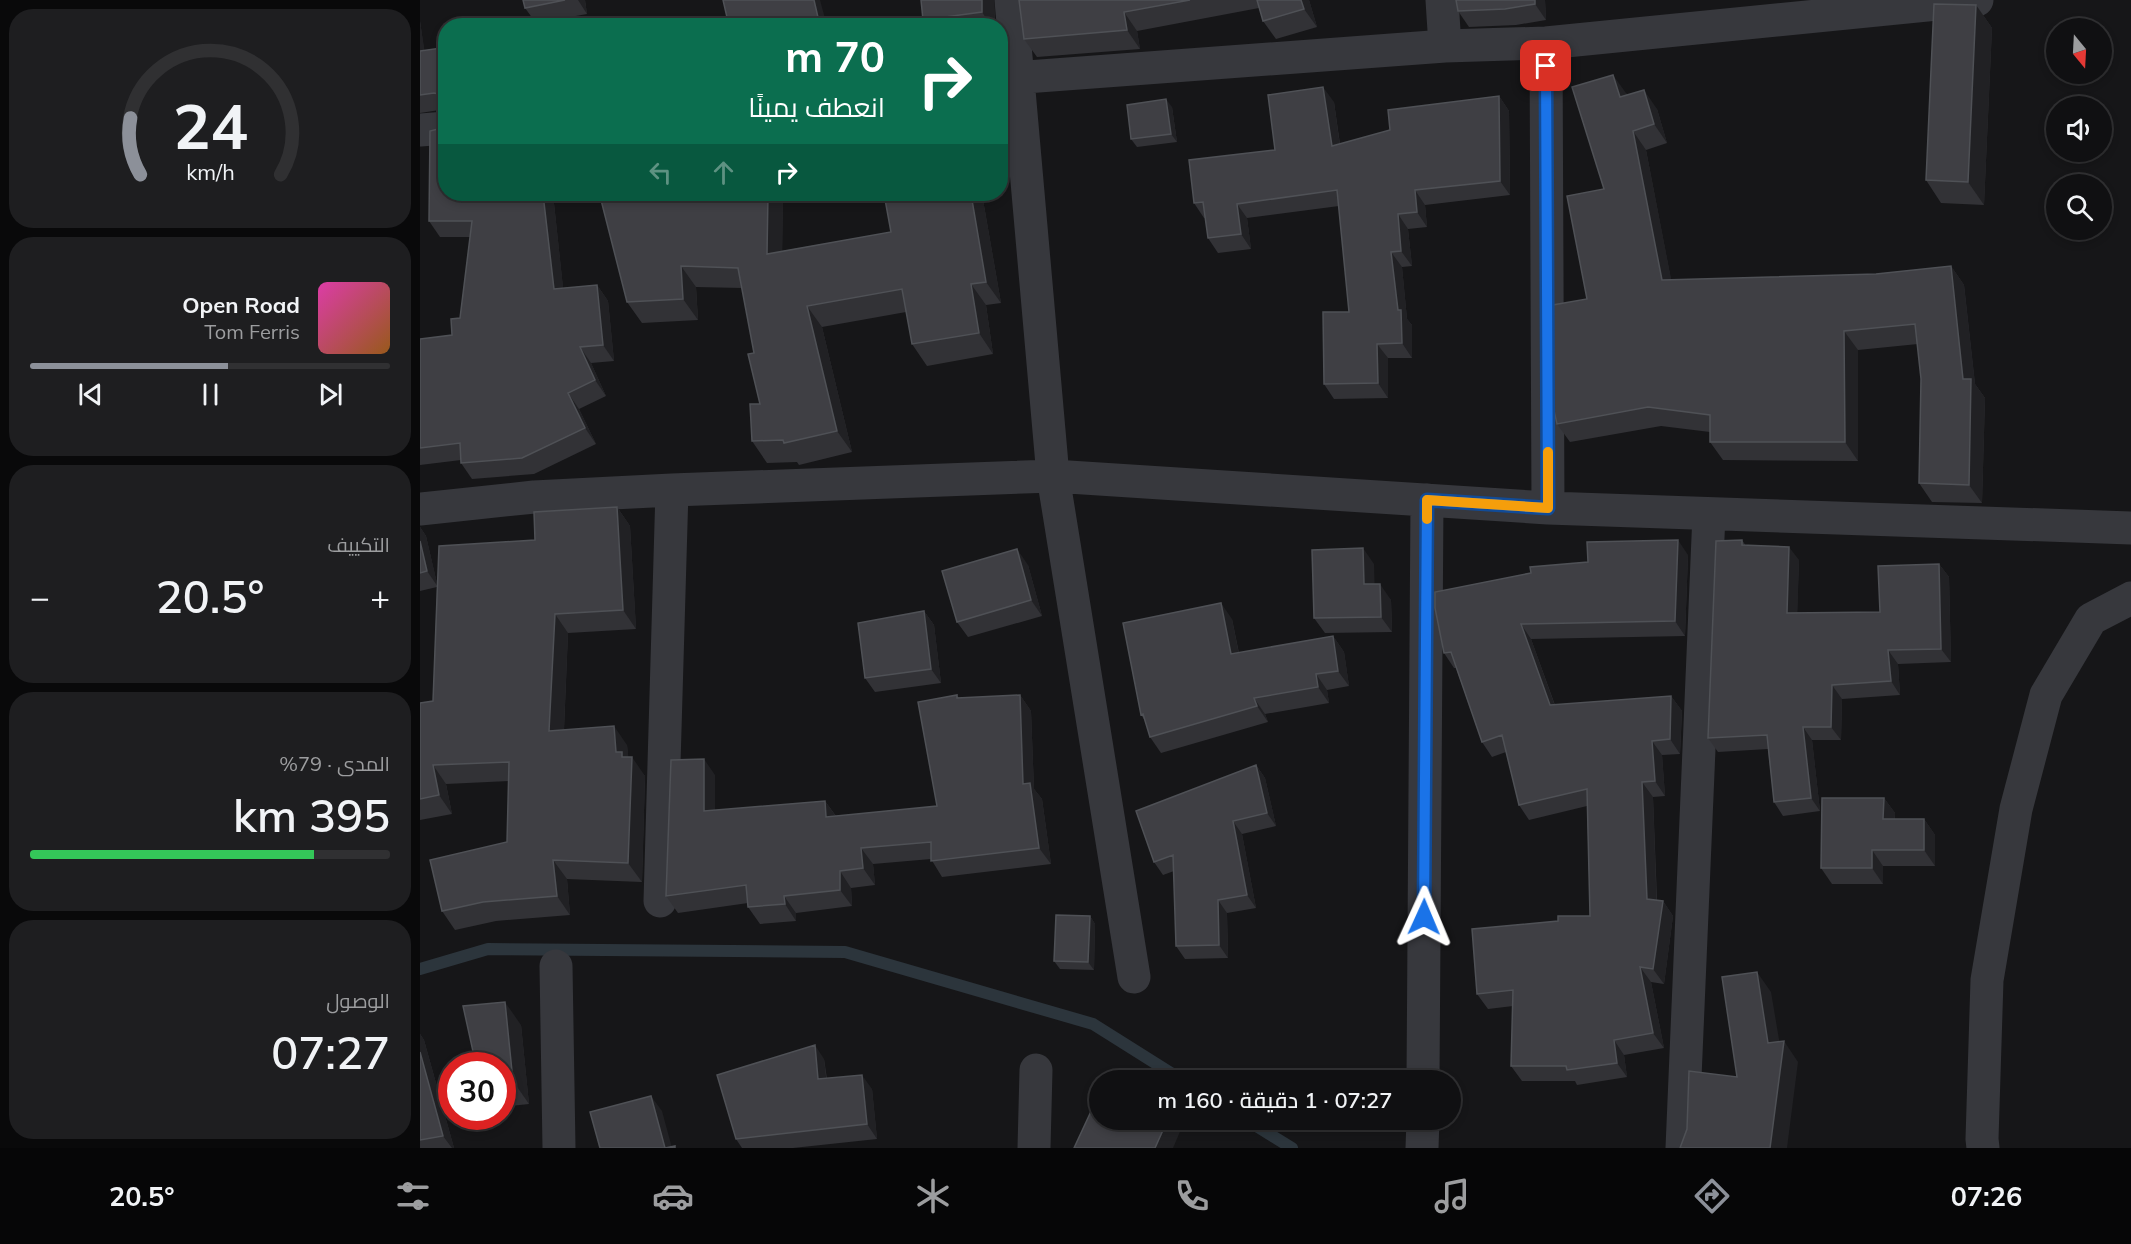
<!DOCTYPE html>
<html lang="ar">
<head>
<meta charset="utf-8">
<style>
  body { margin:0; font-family:Mulish,Cairo,sans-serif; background:#1e1e20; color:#f1f3f6; direction:rtl; height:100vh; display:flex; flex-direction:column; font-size:22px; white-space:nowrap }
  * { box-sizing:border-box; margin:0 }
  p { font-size:20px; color:#9c9d9f }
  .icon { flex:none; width:33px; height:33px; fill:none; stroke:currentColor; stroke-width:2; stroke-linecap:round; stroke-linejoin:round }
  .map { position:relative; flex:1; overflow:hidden; direction:ltr }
  .sheet { display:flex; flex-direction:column; gap:9px; padding:9px; background:#09090a; width:420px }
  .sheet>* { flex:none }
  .top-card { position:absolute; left:18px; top:18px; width:570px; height:183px; border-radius:24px; box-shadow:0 3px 9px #0003,0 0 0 2px #303032; direction:rtl; background:#0b6e4f; color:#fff; overflow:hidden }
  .needle { width:39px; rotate:162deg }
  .buttons { position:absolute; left:1626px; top:18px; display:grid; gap:12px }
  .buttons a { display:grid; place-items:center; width:66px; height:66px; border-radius:50%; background:#101012; box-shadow:0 3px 9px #0003,0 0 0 2px #303032; font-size:30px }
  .speed { position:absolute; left:18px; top:1052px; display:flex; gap:12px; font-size:30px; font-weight:700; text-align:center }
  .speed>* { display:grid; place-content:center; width:78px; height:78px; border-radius:50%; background:#101012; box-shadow:0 3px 9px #0003,0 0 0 2px #303032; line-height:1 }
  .speed .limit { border:9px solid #d22; background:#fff; color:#111 }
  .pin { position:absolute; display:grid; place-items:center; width:51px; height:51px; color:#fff; margin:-26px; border-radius:12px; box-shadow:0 3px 9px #0006 }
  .me { position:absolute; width:66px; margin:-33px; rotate:1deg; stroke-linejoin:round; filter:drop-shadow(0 0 4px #0008) }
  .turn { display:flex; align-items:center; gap:21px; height:126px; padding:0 24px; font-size:27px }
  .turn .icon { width:78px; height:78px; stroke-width:2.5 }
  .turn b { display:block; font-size:42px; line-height:51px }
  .lanes { display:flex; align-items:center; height:57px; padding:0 24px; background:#0003; justify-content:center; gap:30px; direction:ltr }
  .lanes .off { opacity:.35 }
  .big { font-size:45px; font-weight:600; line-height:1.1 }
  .sheet .card { flex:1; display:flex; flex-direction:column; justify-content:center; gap:9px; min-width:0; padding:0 21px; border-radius:24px; background:#1e1e20 }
  .sheet .dial { align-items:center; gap:0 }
  .dial svg { height:156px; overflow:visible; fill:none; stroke:#303032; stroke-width:7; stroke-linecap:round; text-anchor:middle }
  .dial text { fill:#f1f3f6; stroke:none }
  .song { display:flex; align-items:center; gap:18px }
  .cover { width:72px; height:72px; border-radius:9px; background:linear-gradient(135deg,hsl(320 70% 55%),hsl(30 70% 35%)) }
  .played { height:6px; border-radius:3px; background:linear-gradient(90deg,#8c9099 55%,#303032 55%) }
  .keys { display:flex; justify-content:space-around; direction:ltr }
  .heat { display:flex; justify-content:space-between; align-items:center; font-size:33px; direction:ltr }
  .charge { height:9px; border-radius:4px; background:linear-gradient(90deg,#34c759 79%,#303032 0) }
  .trip { position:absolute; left:669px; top:1070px; width:372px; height:60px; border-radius:30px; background:#101012; box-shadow:0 3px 9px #0003,0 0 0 2px #303032; font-weight:600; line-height:60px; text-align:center; direction:rtl }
  .menu { display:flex; height:96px; justify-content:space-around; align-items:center; background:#060607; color:#9c9d9f }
  .menu .icon { width:42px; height:42px }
  .menu .active { color:#8c9099 }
  .menu b { font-size:27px; color:#f1f3f6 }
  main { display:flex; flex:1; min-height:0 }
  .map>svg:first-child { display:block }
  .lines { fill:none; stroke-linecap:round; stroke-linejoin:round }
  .stream { stroke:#2c353c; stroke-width:12 }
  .minor { stroke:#37383d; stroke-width:33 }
  .wall { fill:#323236 }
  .shaded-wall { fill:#212124 }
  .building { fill:#3f3f44; stroke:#4f5156; stroke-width:1.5 }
  .route-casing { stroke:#114b97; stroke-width:15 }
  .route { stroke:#1a73e8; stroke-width:10 }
  .slow { stroke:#f59e0b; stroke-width:10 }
</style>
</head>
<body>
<main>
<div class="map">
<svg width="1711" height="1148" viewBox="0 0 1711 1148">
  <rect width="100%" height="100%" fill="#161618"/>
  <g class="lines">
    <path class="stream" d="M0,969L68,949L425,952L673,1024L762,1080
      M825,1119L872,1148"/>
    <path class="minor" d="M591,0L633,476L714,977
      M1022,0L1025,46
      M1126,43L1128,508
      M580,79L1025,46L1126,43L1557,0
      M0,130L26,128
      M0,509L114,497L252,490L633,476L1128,508L1711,528
      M240,901L252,490
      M136,966L139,1148
      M1003,1080L1007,500
      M614,1148L616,1070
      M1002,1148L1003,1119
      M1262,1148L1289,514
      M1563,1148L1562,1139L1567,980L1596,809L1626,695L1671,619L1711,598"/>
  </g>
  <path class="wall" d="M103,0H165L167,14L116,23L105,8Z
    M501,0H574L575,26H506L503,20Z
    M599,0H889L897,27L856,39L843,21L839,8L717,31L720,49L617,57L604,39Z
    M1125,0L1126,20L1096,25L1049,27L1038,11Z
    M1556,5L1572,28L1564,205L1521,203L1506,180Z
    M0,21L4,50L26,55V109L0,113Z
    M1206,93L1207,95L1237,109L1247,143L1226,150L1251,280L1456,274L1531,266L1544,285L1555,384L1565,398L1562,503L1512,502L1499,483L1501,379L1498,344L1438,350V461L1303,460L1290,442V432L1241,426L1150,442L1137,424L1167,299L1184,189Z
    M1079,96L1089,111L1090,195L1005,205L1007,227L988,229L992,266L982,267L987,319L992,325V358H968V398L914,399L904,384L929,312L919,206L827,218L831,249L798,253L788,238L785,218H784L774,203L855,150L914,102L920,144L970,130Z
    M752,107L757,142L717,147L711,139Z
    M26,194H133L143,288L177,285L188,301L194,361L171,363L186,396L159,409L176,444L114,474L52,479L41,463V460L0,465V339L32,335L40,318L50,237H20L9,221Z
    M187,194H363L362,251L471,232L562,194L581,303L566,305L573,354L507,366L492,344L486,312L402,327L432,452L379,465L377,462L347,463L332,441L340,404L334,353L322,288L276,287L278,320L222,323L207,302Z
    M197,507L210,526L216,629L148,633L144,730L207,745L208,757L225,776L222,882L147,879L150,915L76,921L35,930L22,911L87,842L89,781L26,784L32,814L0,820V703L13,701L17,587L0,591V527L6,536L17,584L115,540Z
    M1322,540L1326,546L1379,560L1377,613L1460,612L1519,564L1529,577L1531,662L1478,664L1480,695L1422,699L1421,740H1392L1400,811L1363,816L1354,802L1348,749L1298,752L1288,738Z
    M1268,555L1265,636L1111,639L1135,705L1251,696L1262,711L1260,754L1242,755L1245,796L1233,797L1237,900L1243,901L1253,916L1244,984L1231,982L1244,1048L1204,1055L1207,1077L1157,1085L1155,1081H1102L1091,1066L1093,1006L1068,1009L1057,994L1138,921L1170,916L1167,806L1109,820L1099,805L1086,752L1072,757L1062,742L1036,668H1034L1024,653Z
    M954,564V584L971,600L972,632L905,633L894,618Z
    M608,565L622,616L548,637L537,622Z
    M504,611L514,625L521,683L455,692L445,678Z
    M812,619L819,653L913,636L924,652L929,686L907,690L909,703L845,714L848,722L741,753L730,737L726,722L721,715Z
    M537,695L539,698L600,695L611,711L614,789L622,799L631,864L522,877L511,859L453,864L455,885L431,888L432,906L376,913V921L340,924L328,907V903L258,913L246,896L295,775V810L405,801L416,816L517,806Z
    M836,765L845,778L856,826L822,834L836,908L807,913L808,958L765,959L756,946L754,871L743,875L734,862Z
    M1464,798L1475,813V819H1504L1515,835V866H1463V884H1412L1401,868Z
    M670,916L675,924L674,970L640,969L634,961Z
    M101,1025L109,1104L82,1107V1065Z
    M0,1034L4,1040L34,1148H0Z
    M404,1059L407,1079L452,1089L457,1139L373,1148H322L316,1139Z"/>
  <path class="shaded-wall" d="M158,0H165L167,14Z
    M394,0H400L407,26H400Z
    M562,0H574L575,26H571L562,12Z
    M881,0H889L897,27L884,9Z
    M1115,0H1125L1126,20L1115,4Z
    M1556,5L1572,28L1564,205L1548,182Z
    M704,12L717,31L720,49L707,30Z
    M0,21L7,67L0,58Z
    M21,48L26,55V78L24,76Z
    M1193,75L1206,93L1213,116L1200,97Z
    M903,87L914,102L922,161L912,146Z
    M1224,90L1237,109L1247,143L1234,124Z
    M1079,96L1089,111L1090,195L1080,181Z
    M746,99L752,107L757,142L751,134Z
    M1213,131L1226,150L1255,299L1242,280Z
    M995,190L1005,205L1007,227L997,212Z
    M123,194H133L145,305L134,289Z
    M348,194H363L362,275L347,254Z
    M551,194H562L581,303L566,282Z
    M817,204L827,218L831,249L821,234Z
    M978,214L988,229L992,266L981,251Z
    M971,252L982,267L987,319L992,325V358L982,343Z
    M261,266L276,287L278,320L263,299Z
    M1531,266L1544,285L1555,384L1565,398L1562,503L1549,485L1543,379Z
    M551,284L566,305L573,354L559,333Z
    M177,285L188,301L194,361L183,345Z
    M387,306L402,327L432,452L417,431Z
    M1424,331L1438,350V461L1425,442Z
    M957,344L968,358V398L958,383Z
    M160,347L171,363L186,396L175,380Z
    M148,393L159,409L176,444L165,428Z
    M197,507L210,526L216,629L203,610Z
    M0,527L6,536L18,587L7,571L0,541Z
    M1258,540L1268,555L1265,636L1255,621Z
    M1369,547L1379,560L1377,626L1367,613Z
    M943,548L954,564L955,600L944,584Z
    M597,549L608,565L622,616L611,600Z
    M1519,564L1529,577L1531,662L1521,649Z
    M960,584L971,600L972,632L961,617Z
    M801,603L812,619L822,670L811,654Z
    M504,611L514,625L521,683L511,669Z
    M135,614L148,633L143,750L129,731Z
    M1101,624L1111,639L1140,720L1130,705Z
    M913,636L924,652L929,686L918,671Z
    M1468,650L1478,664L1480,695L1471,681Z
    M896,674L907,690L909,703L898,687Z
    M1412,685L1422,699L1421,740L1411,727Z
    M600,695L611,711L614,789L622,799L631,864L619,848L603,784Z
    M1251,696L1262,711L1260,754L1250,739Z
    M834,698L845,714L848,722L837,706Z
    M194,726L207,745L209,762L212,757L225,776L222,882L208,863L196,752Z
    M1383,727L1392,740L1400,811L1391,798Z
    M1232,741L1242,755L1245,796L1235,781Z
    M284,759L295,775V828L284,811Z
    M13,765L26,784L32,814L19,795Z
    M836,765L845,778L856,826L847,813Z
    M1222,782L1233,797L1237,914L1227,899Z
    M1464,798L1475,813L1474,835L1463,819Z
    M405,801L417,818L406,817Z
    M1504,819L1515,835V866L1504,850Z
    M813,821L822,834L836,908L827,895Z
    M441,848L453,864L455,885L443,868Z
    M1452,850L1463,866V884L1452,868Z
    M133,860L147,879L150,915L137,896Z
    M420,871L431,888L432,906L420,890Z
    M364,896L376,913V921L365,904Z
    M798,900L807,913L808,958L799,945Z
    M1243,901L1253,916L1244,984L1233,969Z
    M670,916L675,924L674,970L668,962Z
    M1220,967L1231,982L1244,1048L1233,1033Z
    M1337,972L1351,992L1362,1057L1364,1041L1378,1062L1367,1148H1350L1348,1043Z
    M85,1002L101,1025L109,1104L93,1081Z
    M0,1034L4,1040L34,1148H32L23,1136L0,1052Z
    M1194,1040L1204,1055L1207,1077L1197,1063Z
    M395,1045L404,1059L408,1094L398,1079Z
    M442,1075L452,1089L457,1139L447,1124Z
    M231,1096L242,1111L252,1148H245Z
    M748,1119H757L762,1127L753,1148H735Z"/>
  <path class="building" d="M103,0H145L105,8Z
    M303,0H394L400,26H309Z
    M501,0H562V12L503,20Z
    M599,0H770L704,12L707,30L604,39Z
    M837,0H881L884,9L843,21Z
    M1036,0H1115V4L1085,9L1038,11Z
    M1514,4L1556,5L1548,182L1506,180Z
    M21,48L24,76H26V97L23,95L14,93L0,95V51Z
    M1193,75L1200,97L1224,90L1234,124L1213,131L1242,280L1456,274L1531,266L1543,379H1551L1549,485L1499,483L1501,379L1495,324L1424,331L1425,442H1290V415L1228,407L1137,424L1133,406V305L1167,299L1147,196L1184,189L1152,87Z
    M903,87L912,146L970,130L968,110L1079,96L1080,181L995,190L997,212L978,214L981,251L971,252L978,310H981L982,343L957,344L958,383L904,384L903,312H929L917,190L817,204L821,234L788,238L783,202L774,203L769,160L855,150L848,95Z
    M746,99L751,134L711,139L707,105Z
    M26,127V194H123L134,289L177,285L183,345L160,347L175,380L148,393L165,428L102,458L41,463L40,443L0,448V339L32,335L31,319L40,318L52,221H9L10,131Z
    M187,194H348L347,254L471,232L464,194H551L566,282L551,284L559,333L492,344L482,289L387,306L417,431L364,443L363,440L332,441L330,404H340L328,354L334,353L318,268L261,266L263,299L207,302L180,196Z
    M197,507L203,610L135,614L129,731L194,726L196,752H202V757H212L208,863L133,860L137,896L63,902L22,911L10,860L87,842L89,762L13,765L19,795L0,799V703L13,701L19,546L115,540L114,512Z
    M1258,540L1255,621L1101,624L1130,705L1251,696L1250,739L1232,741L1235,781L1222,782L1227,899L1243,901L1233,969L1220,967L1233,1033L1194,1040L1197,1063L1147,1070L1146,1066H1091L1093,990L1057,994L1052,929L1138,921V916H1170L1167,789L1099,805L1082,735L1062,742L1031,652L1024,653L1015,608V592L1111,573L1110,567L1168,562L1167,542Z
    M1322,540V545L1369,547L1367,613L1460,612L1458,566L1519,564L1521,649L1468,650L1471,681L1412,685L1411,727H1383L1391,798L1354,802L1347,735L1288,738L1296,541Z
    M0,541L7,571L0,573Z
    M943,548L944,584H960L961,617L894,618L892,550Z
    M597,549L611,600L537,622L522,571Z
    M801,603L811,654L913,636L918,671L896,674L898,687L834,698L837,706L730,737L723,714L721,715L703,623Z
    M504,611L511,669L445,678L438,623Z
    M537,695V698L600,695L603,784L610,783L619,848L511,861V842L441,848L443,868L420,871V890L364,896L365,904L328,907L326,885L246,896L251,760L284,759V811L405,801L406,817L517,806L498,702Z
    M836,765L847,813L813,821L827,895L798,900L799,945L756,946L753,855L734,862L716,811Z
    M1402,798H1464L1463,819H1504V850H1452V868H1401Z
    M636,915L670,916L668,962L634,961Z
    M1337,972L1348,1043L1364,1041L1350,1148H1260L1267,1129L1269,1071L1317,1077L1302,977Z
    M85,1002L93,1081L82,1082V1065H56L43,1006Z
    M395,1045L398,1079L442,1075L447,1124L316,1139L297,1075Z
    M0,1052L23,1136L0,1140Z
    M680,1092V1119H748L735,1148H654Z
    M231,1096L245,1148L255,1146V1148H180L170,1112Z"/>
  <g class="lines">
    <defs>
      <path id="route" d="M1004,917L1007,500L1128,508L1126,66"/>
    </defs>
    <use href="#route" class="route-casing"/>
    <use href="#route" class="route"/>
    <path class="slow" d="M1007,519V500L1128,508V452"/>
  </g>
</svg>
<div class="buttons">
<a><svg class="needle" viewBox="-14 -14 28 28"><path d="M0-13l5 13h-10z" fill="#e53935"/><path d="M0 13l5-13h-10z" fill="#9c9d9f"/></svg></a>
<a><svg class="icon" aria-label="sound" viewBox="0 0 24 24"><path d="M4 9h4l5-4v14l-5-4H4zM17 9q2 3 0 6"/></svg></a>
<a><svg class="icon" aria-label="search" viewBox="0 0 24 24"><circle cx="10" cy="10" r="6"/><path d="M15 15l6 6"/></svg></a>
</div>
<div class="speed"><div class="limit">30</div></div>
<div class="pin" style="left:1126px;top:66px;background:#d93025"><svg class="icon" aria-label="arrive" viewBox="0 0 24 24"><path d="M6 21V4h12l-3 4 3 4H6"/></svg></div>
<svg class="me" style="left:1004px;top:917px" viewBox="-20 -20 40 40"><path d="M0-17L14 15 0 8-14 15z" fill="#1a73e8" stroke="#fff" stroke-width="4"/></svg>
<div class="trip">07:27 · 1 دقيقة · 160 m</div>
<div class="top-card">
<div class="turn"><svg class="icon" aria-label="right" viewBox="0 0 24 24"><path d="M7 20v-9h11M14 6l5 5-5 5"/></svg><div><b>70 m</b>انعطف يمينًا</div></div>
<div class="lanes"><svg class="icon off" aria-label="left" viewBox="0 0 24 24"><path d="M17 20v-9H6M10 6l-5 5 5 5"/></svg><svg class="icon off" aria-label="ahead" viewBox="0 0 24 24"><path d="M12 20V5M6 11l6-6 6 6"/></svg><svg class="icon" aria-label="right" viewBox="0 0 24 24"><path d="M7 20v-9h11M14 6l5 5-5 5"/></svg></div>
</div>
</div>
<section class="sheet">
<div class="card dial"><svg viewBox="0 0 100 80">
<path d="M14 69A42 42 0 1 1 86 69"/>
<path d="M14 69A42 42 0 0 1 9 40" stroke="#8c9099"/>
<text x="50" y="56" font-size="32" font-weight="700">24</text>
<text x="50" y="72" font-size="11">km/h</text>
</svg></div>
<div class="card">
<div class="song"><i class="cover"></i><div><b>Open Road</b><p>Tom Ferris</p></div></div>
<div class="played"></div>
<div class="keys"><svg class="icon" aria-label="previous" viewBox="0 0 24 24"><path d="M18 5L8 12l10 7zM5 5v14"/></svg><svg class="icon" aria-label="pause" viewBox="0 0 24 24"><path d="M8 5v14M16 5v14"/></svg><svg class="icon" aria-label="next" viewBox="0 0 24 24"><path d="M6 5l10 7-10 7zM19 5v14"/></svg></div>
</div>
<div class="card"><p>التكييف</p>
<div class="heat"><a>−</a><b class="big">20.5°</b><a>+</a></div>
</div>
<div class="card"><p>المدى · 79%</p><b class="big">395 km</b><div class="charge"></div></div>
<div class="card"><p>الوصول</p><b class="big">07:27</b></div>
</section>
</main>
<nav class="menu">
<b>07:26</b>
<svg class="icon active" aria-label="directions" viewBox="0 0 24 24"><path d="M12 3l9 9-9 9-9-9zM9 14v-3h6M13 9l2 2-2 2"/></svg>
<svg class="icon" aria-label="music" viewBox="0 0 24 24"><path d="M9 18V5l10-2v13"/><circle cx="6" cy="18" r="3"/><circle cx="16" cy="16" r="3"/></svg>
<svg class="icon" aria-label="phone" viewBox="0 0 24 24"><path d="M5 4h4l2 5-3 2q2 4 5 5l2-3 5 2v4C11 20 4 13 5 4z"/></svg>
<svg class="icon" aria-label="climate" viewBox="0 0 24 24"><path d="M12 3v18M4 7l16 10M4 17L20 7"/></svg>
<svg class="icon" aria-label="car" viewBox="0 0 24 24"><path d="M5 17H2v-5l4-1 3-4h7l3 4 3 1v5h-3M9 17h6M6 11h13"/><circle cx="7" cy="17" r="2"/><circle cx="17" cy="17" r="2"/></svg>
<svg class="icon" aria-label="filters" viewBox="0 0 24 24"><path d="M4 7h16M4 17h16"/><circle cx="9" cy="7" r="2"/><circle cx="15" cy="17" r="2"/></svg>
<b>20.5°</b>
</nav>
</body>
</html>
